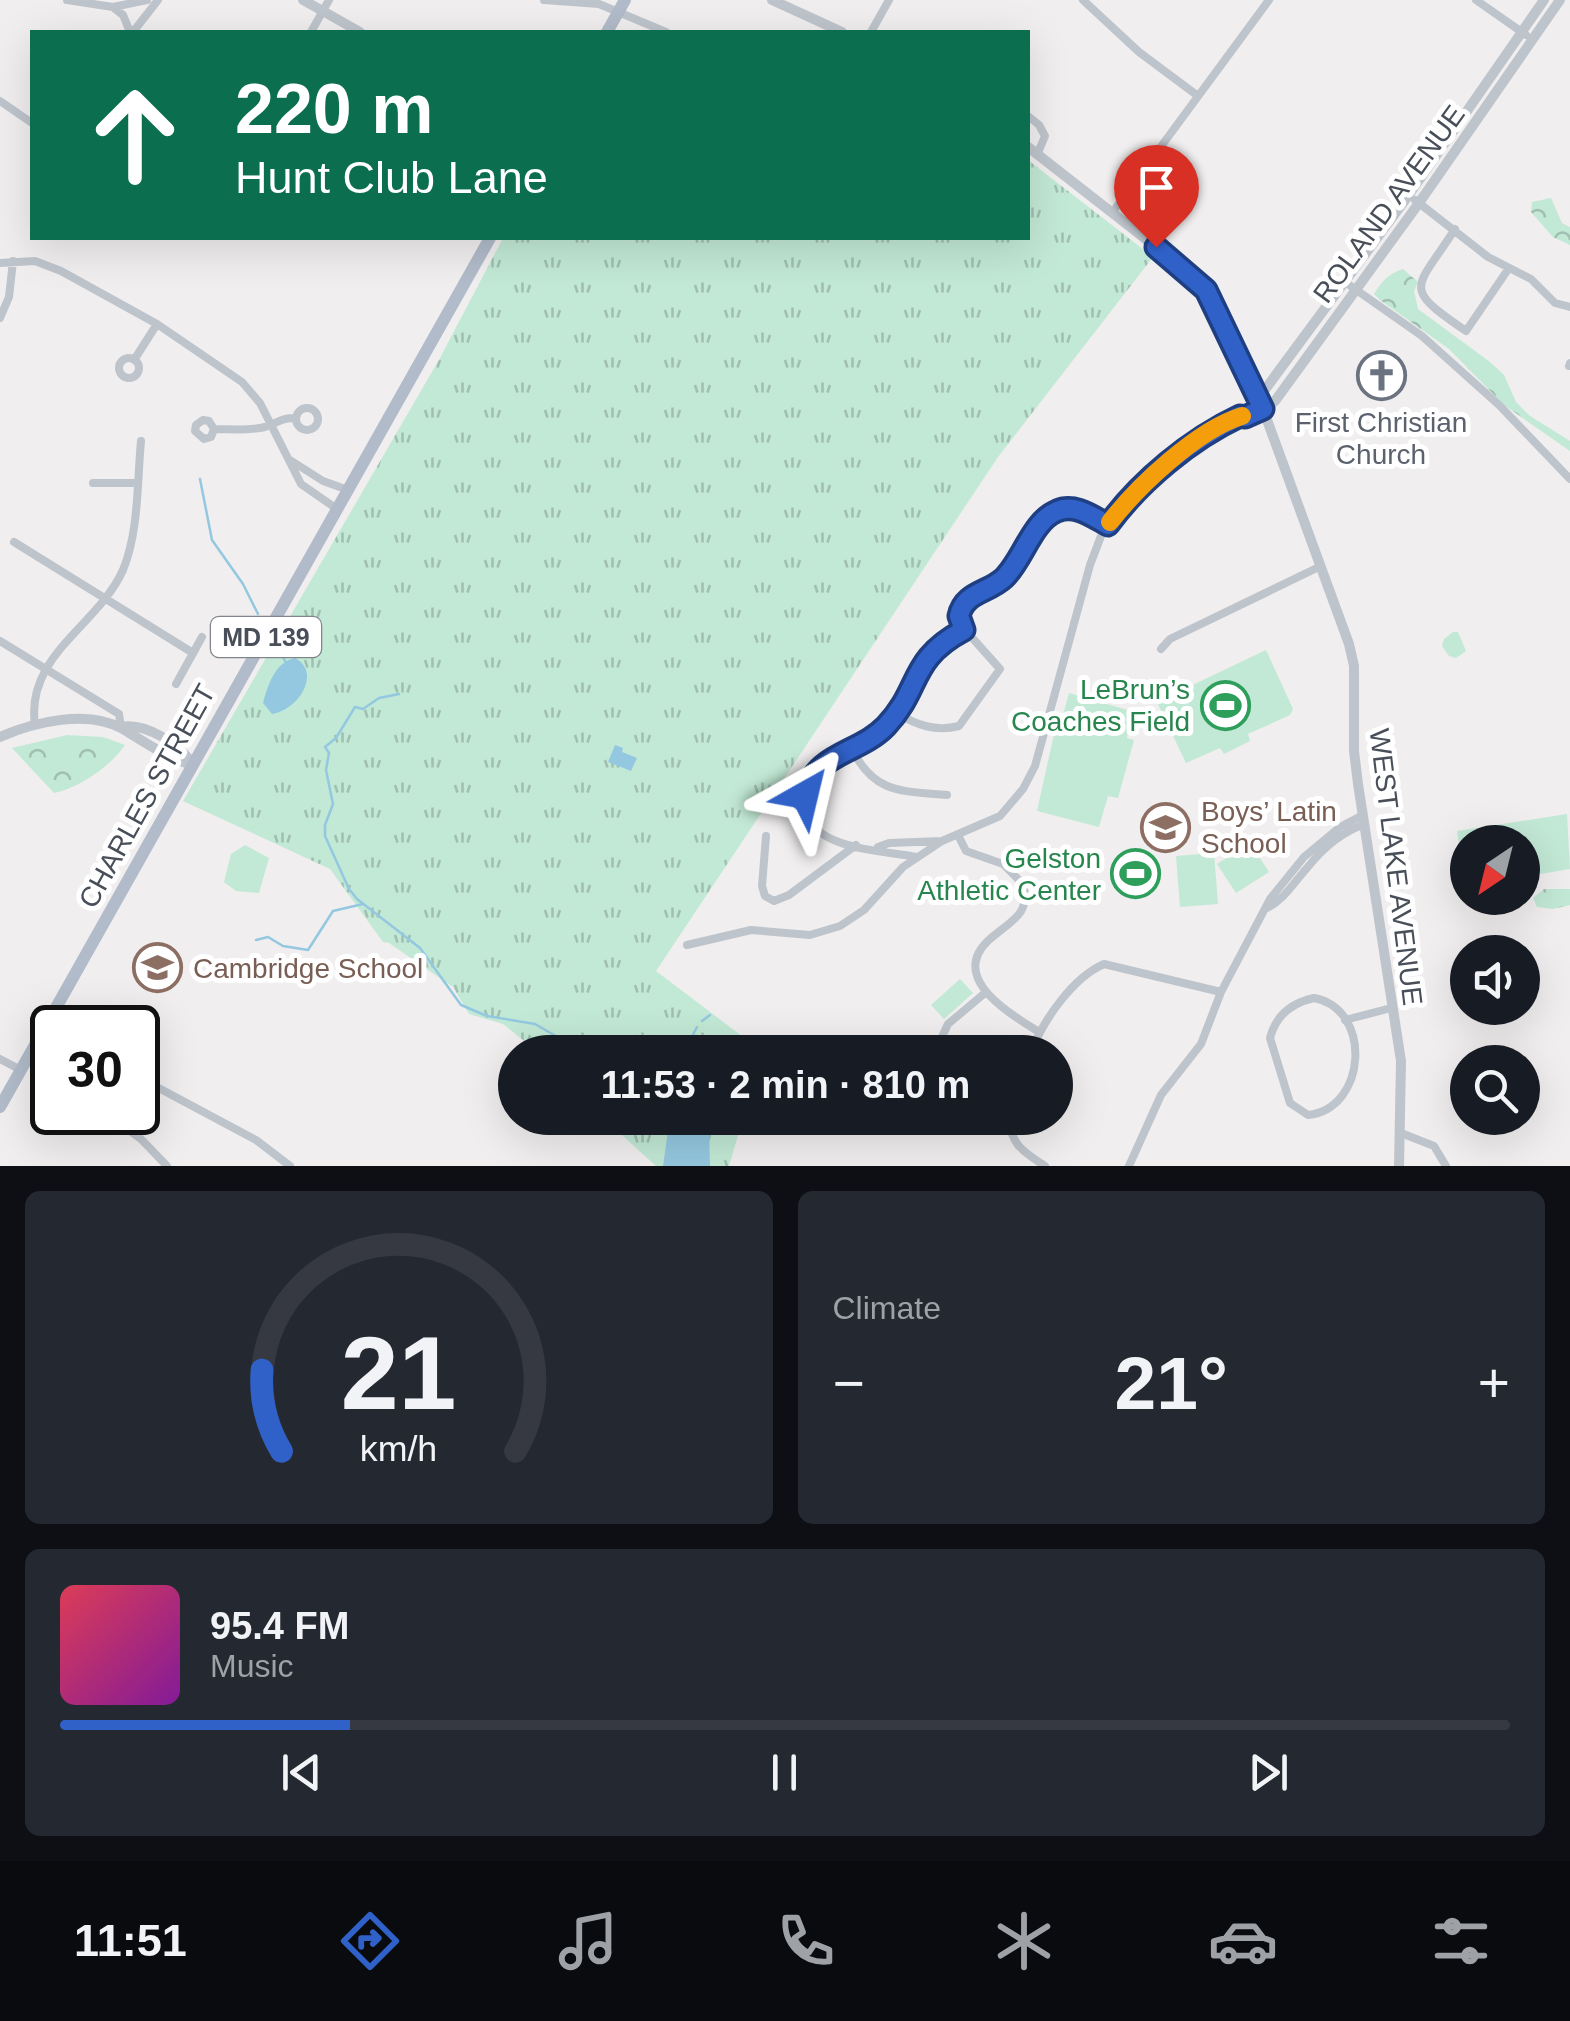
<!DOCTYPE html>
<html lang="en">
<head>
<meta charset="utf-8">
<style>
  body { margin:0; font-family:Helvetica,sans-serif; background:#242831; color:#f1f3f6; height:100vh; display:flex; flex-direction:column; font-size:38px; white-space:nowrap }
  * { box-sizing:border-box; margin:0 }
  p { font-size:32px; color:#9ea1a6 }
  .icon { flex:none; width:55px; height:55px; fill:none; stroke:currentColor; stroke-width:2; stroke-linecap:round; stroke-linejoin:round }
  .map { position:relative; height:1166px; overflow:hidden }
  .panel { display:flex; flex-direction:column; gap:25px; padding:25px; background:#0d0f14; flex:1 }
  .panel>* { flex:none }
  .hud { position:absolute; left:30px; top:30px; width:1000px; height:210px; border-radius:0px; box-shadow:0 10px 40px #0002; background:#0b6e4f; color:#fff; overflow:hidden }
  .needle { width:65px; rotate:215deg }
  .buttons { position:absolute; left:1450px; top:825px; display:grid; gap:20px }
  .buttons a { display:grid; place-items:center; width:90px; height:90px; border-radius:50%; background:#171b24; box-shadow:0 10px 40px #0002; font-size:50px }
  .speed { position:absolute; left:30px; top:1005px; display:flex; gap:20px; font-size:50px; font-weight:700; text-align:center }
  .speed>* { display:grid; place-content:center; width:130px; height:130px; border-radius:50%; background:#171b24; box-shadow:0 10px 40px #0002; line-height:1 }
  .speed .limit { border:5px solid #111; border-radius:15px; background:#fff; color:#111 }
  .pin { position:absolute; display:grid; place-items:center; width:85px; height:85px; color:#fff; margin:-102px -42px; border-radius:50% 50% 50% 0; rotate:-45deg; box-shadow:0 0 10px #0007 }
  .pin .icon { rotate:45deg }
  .me { position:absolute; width:110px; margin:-55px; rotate:37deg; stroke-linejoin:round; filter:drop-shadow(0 0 8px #0008) }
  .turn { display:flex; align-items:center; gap:35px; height:210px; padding:0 40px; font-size:45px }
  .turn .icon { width:130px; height:130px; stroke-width:2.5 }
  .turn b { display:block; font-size:70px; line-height:85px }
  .big { font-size:75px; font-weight:600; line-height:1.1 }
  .panel .card { flex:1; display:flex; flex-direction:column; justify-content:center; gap:15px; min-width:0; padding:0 35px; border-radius:15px; background:#242831 }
  .panel .dial { align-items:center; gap:0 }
  .dial svg { height:260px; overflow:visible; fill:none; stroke:#363941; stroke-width:7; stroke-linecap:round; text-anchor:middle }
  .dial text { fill:#f1f3f6; stroke:none }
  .song { display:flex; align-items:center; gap:30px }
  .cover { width:120px; height:120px; border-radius:15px; background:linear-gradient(135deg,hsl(350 70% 55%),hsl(290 70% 35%)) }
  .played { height:10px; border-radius:5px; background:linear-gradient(90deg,#3061c9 20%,#363941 20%) }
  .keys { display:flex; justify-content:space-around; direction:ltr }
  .heat { display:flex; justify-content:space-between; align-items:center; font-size:55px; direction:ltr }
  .panel .tiles { flex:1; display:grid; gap:25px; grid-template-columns:1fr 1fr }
  .card:last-child { grid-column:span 2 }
  .trip { position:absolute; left:498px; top:1035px; width:575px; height:100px; border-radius:50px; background:#171b24; box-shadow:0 10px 40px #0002; font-weight:600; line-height:100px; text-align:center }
  .menu { display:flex; height:160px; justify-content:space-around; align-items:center; background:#090b0e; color:#9ea1a6 }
  .menu .icon { width:70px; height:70px }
  .menu .active { color:#3061c9 }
  .menu b { font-size:45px; color:#f1f3f6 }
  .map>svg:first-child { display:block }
  .grass { fill:url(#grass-tufts) }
  .forest { fill:url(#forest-crowns) }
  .green { fill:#c2e9d5 }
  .water { fill:#94c8e0 }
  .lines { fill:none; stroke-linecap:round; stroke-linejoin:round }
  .stream { stroke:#94c8e0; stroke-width:2.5 }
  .minor { stroke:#bec4cb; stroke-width:8 }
  .tertiary { stroke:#bec4cb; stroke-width:10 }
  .primary { stroke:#b1bbc9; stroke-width:12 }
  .route-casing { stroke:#1f3f83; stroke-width:25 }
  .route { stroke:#3061c9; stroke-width:18 }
  .slow { stroke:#f59e0b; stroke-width:18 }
  .labels { text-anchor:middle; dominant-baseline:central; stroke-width:10; stroke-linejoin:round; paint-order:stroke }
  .shield { fill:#fff; stroke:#80848b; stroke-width:2.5 }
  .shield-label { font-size:25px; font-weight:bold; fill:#494f59 }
  .street-label { font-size:28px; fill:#494f59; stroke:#fff }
  .worship-label { font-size:28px; fill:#5b616d; stroke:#fff }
  .leisure-label { font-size:28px; fill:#27864d; stroke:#fff; text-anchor:end }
  .education-label { font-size:28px; fill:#785e54; stroke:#fff; text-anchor:start }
</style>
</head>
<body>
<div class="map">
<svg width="1570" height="1166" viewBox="0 0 1570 1166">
  <defs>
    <pattern id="grass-tufts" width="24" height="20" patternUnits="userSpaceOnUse" patternTransform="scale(2.5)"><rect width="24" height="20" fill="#c2e9d5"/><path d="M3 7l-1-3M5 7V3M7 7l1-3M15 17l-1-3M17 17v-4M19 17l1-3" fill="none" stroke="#a0bfb0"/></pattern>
    <pattern id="forest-crowns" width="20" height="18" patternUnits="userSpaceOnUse" patternTransform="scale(2.5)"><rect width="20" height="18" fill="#c2e9d5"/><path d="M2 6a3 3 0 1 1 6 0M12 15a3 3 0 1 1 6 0" fill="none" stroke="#a0bfb0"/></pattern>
  </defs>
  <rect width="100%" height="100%" fill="#f0eeee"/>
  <path class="grass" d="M1028,160L1153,257L998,457L656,971L755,1046L753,1052H538L503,1024L469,1014L453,987L389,943L383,942L330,869L183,801L440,358L503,238H1028Z
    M603,1118H743L729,1166H656Z"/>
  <path class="forest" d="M1551,198L1562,223L1570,227V245L1553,237L1531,212L1532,202Z
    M1403,269L1418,282L1414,291L1418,309L1490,362L1504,375L1516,402L1530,416L1570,441V451L1504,405L1449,349L1380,300L1374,294C1381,282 1389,273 1403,269Z
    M67,735L103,737L125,745C111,766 79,788 54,793L12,748Z
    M1544,889H1570V905L1553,909L1537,907L1533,898Z"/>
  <path class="green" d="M1453,632H1458L1466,651L1456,658L1449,656L1442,646L1444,639Z
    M1266,650L1293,709L1290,715L1248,734L1250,741L1224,754L1220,748L1186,763L1157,702Z
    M1069,693L1131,711L1127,738L1134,740L1118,798L1108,796L1099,827L1037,811L1055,730H1059Z
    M1183,810L1184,835L1187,843H1173L1168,813Z
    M1567,814L1570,869L1523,877L1522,842H1468L1465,885L1457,831Z
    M1250,843L1269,872L1236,893L1217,864Z
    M245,845L269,858L259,893L236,891L224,882L231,854Z
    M1214,853L1218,904L1180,907L1176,856Z
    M960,979L973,993L944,1019L931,1005Z"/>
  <path class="water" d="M295,658C322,672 299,710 272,714L263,703C268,685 275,662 295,658Z
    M615,745L623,748L622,752L637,758L631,771L608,762Z
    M676,1118H700L709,1128L710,1166H663L668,1131Z"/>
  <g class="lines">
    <path class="stream" d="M200,479L212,540L243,584L258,614
      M283,657L285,661
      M399,694L379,698L363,709L355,707L336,738L325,747L329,753L326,770L333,804L325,825V836L349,889L357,899L420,948L461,1005L487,1016L535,1024L573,1046L602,1052
      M256,940L268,937L283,946L308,950L333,911L363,904
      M702,1021L710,1015
      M684,1052L697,1027"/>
    <path class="minor" d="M67,0L113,7L147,0
      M544,0L599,4L666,32
      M1083,0L1139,52L1198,96
      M1476,0L1526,35
      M114,8L123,15L130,32
      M133,32L158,0
      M311,32L329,0
      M871,32L889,0
      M0,101L32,123
      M1028,116L1039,125L1045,136L1037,155
      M1415,200L1488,257L1531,279L1555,303L1570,307
      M1112,213L1269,0
      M1455,229C1416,290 1400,286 1466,331L1509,268
      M0,263L35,261L61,271L157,324L242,382L260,403L301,484L337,509
      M1345,282L1422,336L1499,405L1570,479
      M0,318L9,297L13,261
      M119 368a10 10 0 1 1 20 0a10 10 0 1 1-20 0Z
      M134,360L157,324
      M1569,366L1570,363
      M296 419a11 11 0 1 1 22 0a11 11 0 1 1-22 0Z
      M214,429L211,437L204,439L195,431L196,425L203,420L209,421L214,429C231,429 248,431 265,427C277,423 283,417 296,418
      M290,460L323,481L348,490
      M93,483H137
      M14,542L193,653
      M0,641L119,714L121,727
      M1161,649L1170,639L1321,566
      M176,684L202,637
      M896,713C917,725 935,732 959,726L1000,669L959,623C957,593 987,594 1005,577C1024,559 1033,521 1058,511C1076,503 1093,517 1108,525
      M35,725C25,655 98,626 123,570C139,531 137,483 141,441
      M852,749C874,794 902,791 947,795
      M958,835L966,851L1003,864L1023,884C1030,912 1015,919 996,934C942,974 1007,1012 1039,1032
      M766,836L762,886L765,896L774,901L789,895L856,845
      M878,847L889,843L942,841
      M917,857C881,850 801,850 805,799C805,786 812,773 821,765C841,747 868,744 887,724C922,686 908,660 964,630
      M1267,908C1285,899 1294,882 1307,868C1322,849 1342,832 1365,824
      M687,945L751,930L810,935L840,926L864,910L903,867L942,841L1000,816L1023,789L1035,766L1090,565L1101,536L1121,509L1199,438L1240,416L1245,417L1263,409
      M1314,998C1373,1009 1367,1109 1308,1115L1290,1103L1270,1038C1276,1015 1291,1003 1314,998Z
      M1345,1020L1391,1008
      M46,1025L52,1050
      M935,1052L948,1024L985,993
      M1031,1052C1043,1021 1072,978 1104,964L1221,992
      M0,1059L21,1070
      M138,1077L256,1140L290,1166
      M104,1112L141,1139L167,1166
      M1010,1118C1009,1144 1025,1153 1045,1166
      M1401,1133L1434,1146L1446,1166
      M1129,1166L1161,1095L1201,1044L1221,992L1270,899L1304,857L1340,827L1363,815"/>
    <path class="tertiary" d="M303,0L360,32
      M772,0L842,32
      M1028,147L1188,272L1210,298L1263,409L1349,644L1354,666V751L1358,784L1401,1061L1399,1166
      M1258,399L1408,196L1544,0
      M1263,409L1275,401L1419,203L1560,0
      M121,727C145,722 180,744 193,765
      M0,737C34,722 88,709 123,729C144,742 169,759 193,765"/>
    <path class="primary" d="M607,32L625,0
      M0,1107L490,238"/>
  </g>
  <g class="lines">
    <defs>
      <path id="route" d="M805,795C816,752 859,754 886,726C922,688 908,660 964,630L959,616C964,592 988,593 1004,578C1023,560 1032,521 1057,511C1075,503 1093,517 1108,525C1140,481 1191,439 1240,416L1245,417L1263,409L1206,290L1156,247"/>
    </defs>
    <use href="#route" class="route-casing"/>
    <use href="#route" class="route"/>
    <path class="slow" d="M1110,522C1139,485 1197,430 1242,416"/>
  </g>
  <defs>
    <symbol id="church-ring" viewBox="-11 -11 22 22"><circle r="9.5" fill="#fff" stroke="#6b7280" stroke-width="1.5"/><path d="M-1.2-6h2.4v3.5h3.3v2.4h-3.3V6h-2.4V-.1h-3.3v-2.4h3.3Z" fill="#6b7280"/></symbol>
    <symbol id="stadium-ring" viewBox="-11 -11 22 22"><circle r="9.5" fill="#fff" stroke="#2e9e5b" stroke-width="1.5"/><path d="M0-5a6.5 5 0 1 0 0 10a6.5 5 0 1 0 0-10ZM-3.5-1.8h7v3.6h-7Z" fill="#2e9e5b"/></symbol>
    <symbol id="school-ring" viewBox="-11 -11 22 22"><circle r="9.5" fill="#fff" stroke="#8d6e63" stroke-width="1.5"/><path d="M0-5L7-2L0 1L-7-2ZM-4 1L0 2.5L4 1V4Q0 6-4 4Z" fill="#8d6e63"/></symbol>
  </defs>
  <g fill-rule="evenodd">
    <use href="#church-ring" x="1354" y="348" width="55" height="55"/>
    <use href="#stadium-ring" x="1198" y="678" width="55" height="55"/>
    <use href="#school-ring" x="1138" y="800" width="55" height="55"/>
    <use href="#stadium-ring" x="1108" y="846" width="55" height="55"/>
    <use href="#school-ring" x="130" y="940" width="55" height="55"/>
  </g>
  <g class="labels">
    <rect class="shield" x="211" y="617" width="110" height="40" rx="8"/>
    <g class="shield-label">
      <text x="266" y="637">MD 139</text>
    </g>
    <g class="street-label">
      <text transform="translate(1389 204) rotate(-54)">ROLAND AVENUE</text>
      <text transform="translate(147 796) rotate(-61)">CHARLES STREET</text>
      <text transform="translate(1396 867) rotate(83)">WEST LAKE AVENUE</text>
    </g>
    <g class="worship-label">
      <text x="1381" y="422">First Christian<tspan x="1381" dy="32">Church</tspan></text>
    </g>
    <g class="leisure-label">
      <text x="1190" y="689">LeBrun’s<tspan x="1190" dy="32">Coaches Field</tspan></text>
      <text x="1101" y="858">Gelston<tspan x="1101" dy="32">Athletic Center</tspan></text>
    </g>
    <g class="education-label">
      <text x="1201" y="811">Boys’ Latin<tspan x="1201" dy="32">School</tspan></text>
      <text x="193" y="968">Cambridge School</text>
    </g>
  </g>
</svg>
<div class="buttons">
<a><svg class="needle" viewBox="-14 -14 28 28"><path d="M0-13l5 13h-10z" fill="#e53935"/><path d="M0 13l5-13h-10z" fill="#9ea1a6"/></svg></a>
<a><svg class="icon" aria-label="sound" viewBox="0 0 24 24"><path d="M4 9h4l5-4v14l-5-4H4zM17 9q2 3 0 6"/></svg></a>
<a><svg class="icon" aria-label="search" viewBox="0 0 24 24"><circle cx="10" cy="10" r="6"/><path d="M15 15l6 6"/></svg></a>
</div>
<div class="speed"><div class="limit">30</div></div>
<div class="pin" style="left:1156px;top:247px;background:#d93025"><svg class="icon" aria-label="arrive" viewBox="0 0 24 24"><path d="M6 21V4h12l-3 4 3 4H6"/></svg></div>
<svg class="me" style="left:805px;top:795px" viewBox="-20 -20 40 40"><path d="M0-17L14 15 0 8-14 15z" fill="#3061c9" stroke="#fff" stroke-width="4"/></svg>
<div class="trip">11:53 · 2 min · 810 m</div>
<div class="hud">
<div class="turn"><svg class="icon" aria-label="ahead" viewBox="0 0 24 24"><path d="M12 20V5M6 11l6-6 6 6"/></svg><div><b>220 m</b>Hunt Club Lane</div></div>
</div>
</div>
<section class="panel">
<div class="tiles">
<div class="card dial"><svg viewBox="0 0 100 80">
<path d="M14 69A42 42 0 1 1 86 69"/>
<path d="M14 69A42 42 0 0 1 8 44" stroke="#3061c9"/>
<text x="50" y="56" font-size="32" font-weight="700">21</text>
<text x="50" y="72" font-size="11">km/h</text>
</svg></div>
<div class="card"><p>Climate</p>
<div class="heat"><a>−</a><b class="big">21°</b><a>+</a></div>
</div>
<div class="card">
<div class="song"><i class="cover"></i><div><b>95.4 FM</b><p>Music</p></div></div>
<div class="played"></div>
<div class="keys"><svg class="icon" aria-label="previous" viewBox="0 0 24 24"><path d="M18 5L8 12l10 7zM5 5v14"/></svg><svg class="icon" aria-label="pause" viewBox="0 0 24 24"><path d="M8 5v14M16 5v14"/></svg><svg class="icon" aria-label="next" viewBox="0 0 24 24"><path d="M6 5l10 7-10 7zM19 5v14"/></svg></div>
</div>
</div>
</section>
<nav class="menu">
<b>11:51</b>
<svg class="icon active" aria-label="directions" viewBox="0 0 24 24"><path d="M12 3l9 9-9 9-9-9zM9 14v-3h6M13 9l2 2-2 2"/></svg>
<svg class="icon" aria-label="music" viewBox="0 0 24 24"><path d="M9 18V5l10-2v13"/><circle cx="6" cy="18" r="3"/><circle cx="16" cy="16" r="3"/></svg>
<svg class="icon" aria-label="phone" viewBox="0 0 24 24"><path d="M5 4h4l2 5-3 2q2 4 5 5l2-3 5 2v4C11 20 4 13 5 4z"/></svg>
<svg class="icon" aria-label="climate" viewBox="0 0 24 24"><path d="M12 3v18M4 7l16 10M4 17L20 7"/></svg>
<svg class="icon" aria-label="car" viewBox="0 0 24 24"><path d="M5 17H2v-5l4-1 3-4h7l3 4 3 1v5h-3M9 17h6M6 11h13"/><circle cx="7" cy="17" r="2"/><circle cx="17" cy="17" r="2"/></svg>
<svg class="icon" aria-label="filters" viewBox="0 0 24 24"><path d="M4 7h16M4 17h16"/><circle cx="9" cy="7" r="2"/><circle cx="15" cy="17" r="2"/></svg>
</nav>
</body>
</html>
